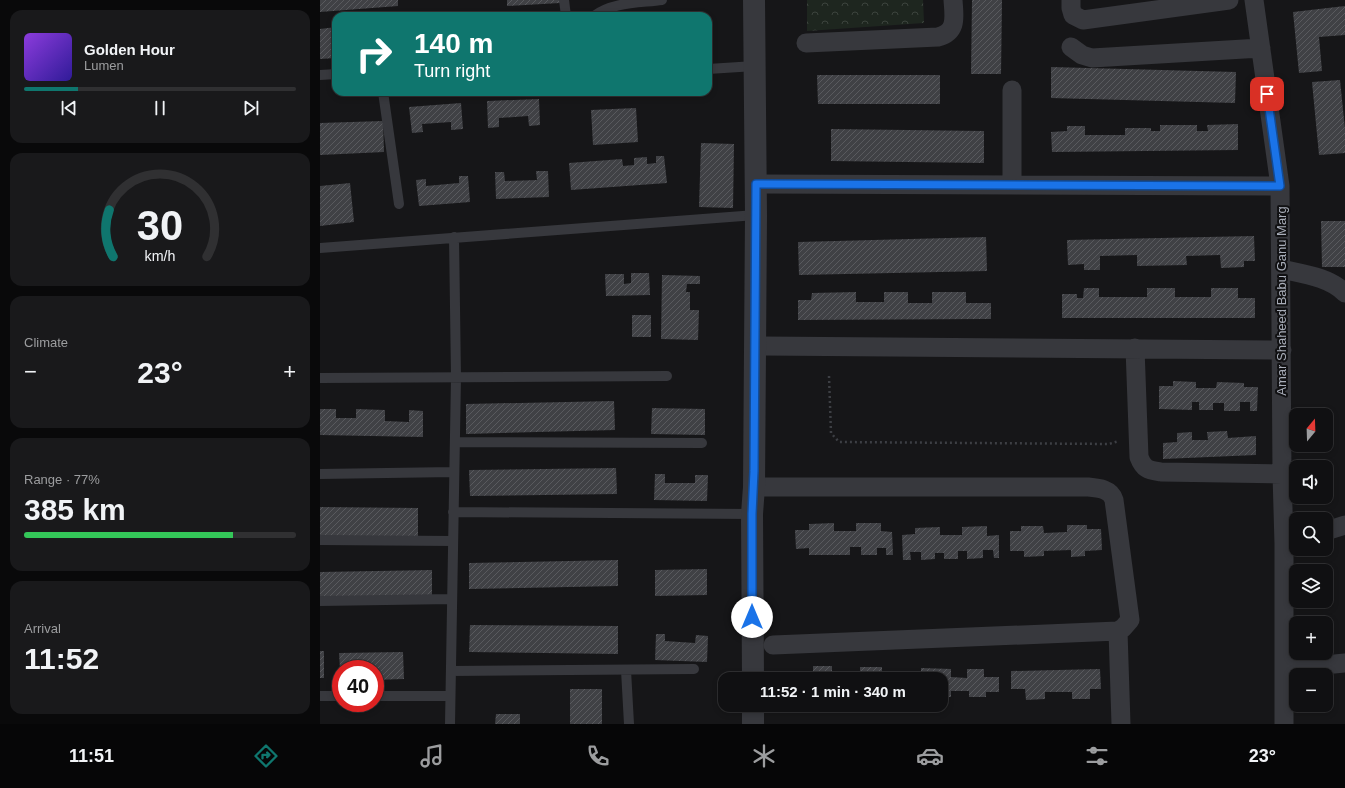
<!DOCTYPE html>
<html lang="en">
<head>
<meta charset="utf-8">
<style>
  body { margin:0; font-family:Arial,sans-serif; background:#19191b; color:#f1f3f6; height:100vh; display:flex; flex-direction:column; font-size:15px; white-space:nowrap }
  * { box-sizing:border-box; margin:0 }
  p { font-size:13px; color:#9c9d9f }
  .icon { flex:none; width:22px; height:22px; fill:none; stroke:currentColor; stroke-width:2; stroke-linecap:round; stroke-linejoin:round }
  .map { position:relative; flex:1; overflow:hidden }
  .drawer { display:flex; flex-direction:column; gap:10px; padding:10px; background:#09090a; width:320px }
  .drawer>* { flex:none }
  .hud { position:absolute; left:12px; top:12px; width:380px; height:84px; border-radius:12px; box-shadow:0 2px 6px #0003,0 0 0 1px #303032; background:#0f766e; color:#fff; overflow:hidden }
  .needle { width:26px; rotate:19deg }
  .controls { position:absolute; left:969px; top:408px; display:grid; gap:8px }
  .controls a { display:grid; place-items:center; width:44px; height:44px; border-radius:8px; background:#101012; box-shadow:0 2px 6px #0003,0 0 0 1px #303032; font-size:20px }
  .speed { position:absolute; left:12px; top:660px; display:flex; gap:8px; font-size:20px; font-weight:700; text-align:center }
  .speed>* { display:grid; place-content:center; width:52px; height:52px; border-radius:50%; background:#101012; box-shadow:0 2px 6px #0003,0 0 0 1px #303032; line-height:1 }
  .speed .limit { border:6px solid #d22; background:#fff; color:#111 }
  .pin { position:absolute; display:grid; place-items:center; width:34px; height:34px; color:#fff; margin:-17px; border-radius:8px; box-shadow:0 2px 6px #0006 }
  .me { position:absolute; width:44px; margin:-22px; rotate:0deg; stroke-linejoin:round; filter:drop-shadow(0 0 3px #0008) }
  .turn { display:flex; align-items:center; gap:14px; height:84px; padding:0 16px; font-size:18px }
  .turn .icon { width:52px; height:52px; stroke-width:2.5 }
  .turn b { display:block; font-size:28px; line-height:34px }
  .big { font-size:30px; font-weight:800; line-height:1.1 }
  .drawer .widget { flex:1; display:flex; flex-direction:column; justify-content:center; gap:6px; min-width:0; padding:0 14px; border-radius:12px; background:#19191b }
  .drawer .dial { align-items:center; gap:0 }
  .dial svg { height:104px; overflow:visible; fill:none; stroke:#303032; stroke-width:7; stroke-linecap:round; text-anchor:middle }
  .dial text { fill:#f1f3f6; stroke:none }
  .song { display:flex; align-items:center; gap:12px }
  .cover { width:48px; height:48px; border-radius:6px; background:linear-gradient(135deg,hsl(270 70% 55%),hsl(250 70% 35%)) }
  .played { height:4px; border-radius:2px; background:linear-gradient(90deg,#0f766e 20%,#303032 20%) }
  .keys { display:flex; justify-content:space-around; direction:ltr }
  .heat { display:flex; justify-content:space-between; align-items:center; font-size:22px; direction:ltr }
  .charge { height:6px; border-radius:3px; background:linear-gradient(90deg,#34c759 77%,#303032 0) }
  .trip { position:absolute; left:398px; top:672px; width:230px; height:40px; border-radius:12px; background:#101012; box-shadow:0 2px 6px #0003,0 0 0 1px #303032; font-weight:800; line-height:40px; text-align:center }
  .menu { display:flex; height:64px; justify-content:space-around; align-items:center; background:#060607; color:#9c9d9f }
  .menu .icon { width:28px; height:28px }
  .menu .on { color:#0f766e }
  .menu b { font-size:18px; color:#f1f3f6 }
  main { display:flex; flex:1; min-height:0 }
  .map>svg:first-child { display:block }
  .forest { fill:url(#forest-crowns) }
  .building { fill:url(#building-hatch) }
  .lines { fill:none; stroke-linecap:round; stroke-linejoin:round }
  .path { stroke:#3d3f44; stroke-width:2.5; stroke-dasharray:2 3; stroke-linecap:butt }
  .service { stroke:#37383d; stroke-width:10 }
  .minor { stroke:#37383d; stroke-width:19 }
  .tertiary { stroke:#37383d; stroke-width:22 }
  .route-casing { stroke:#114b97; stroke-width:10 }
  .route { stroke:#1a73e8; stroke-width:7 }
  .labels { text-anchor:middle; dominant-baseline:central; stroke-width:4; stroke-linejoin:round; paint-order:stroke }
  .street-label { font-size:13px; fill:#a8adb8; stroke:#111113 }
</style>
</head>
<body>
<main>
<section class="drawer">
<div class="widget">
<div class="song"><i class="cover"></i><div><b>Golden Hour</b><p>Lumen</p></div></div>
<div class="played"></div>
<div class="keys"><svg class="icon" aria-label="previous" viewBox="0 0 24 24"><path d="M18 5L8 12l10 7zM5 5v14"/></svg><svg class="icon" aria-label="pause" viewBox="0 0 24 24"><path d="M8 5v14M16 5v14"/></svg><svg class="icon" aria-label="next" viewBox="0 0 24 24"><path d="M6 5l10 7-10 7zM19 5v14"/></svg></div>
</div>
<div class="widget dial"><svg viewBox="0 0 100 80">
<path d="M14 69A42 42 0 1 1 86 69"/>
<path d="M14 69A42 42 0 0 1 11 33" stroke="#0f766e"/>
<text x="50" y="56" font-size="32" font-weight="700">30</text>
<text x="50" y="72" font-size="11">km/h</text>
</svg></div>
<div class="widget"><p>Climate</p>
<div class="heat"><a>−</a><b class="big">23°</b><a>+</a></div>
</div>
<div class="widget"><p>Range · 77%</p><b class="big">385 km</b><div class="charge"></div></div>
<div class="widget"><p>Arrival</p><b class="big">11:52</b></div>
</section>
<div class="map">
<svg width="1025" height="724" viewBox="0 0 1025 724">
  <defs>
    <pattern id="forest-crowns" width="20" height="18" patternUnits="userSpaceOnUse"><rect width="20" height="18" fill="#1e261f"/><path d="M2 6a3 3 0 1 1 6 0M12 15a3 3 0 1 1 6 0" fill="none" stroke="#3c433d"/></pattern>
    <pattern id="building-hatch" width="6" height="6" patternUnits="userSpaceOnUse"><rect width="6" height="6" fill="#404145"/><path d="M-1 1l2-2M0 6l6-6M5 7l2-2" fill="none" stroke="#595a5e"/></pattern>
  </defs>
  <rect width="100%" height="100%" fill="#161618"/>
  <path class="forest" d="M487,0H603L604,23L487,31Z"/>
  <path class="building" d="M0,0H78V6L0,12Z
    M187,0H240V3L187,6Z
    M652,0H682L681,74H651Z
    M1025,6V35L999,37L1002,71L979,73L973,12Z
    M16,27V58L0,59V29Z
    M391,35L393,56L388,57V36Z
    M731,67L916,72L915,103L731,98Z
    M497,75H620V104H498Z
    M1020,80L1025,129V153L999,155L992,82Z
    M219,99L220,125L209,126L208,116L179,118V127L168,128L167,101Z
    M141,103L143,129L131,130V122L102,124L103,132L92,133L89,107Z
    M316,108L318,142L273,145L271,110Z
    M63,121L64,152L0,155V123Z
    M918,124V150L732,152L731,132L747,131V126H765V135H805V128H831V131H840V125H877V131H888L887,125Z
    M511,129L664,131V163L511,161Z
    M381,143L414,144L413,208L379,207Z
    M336,156H344L347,183L251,190L249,163L302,159L303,166L314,165V158L327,157V164L336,163Z
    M216,171H228L229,197L176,199L175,172H184L185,181L217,180Z
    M139,176H148L150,202L99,206L96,180L106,179V186L139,183Z
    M30,183L34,222L0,226V186Z
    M1001,221H1025V267H1002Z
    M934,236L935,261H924V267L901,268L900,255L866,256L867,265L817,266V255L780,256V270H764V264L748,265L747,240Z
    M666,237L667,271L479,275L478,242Z
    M311,273H329L330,295L286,296L285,274H304V284L311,283Z
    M342,275L380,276V284H367L366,292H370V310H379L378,340L341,339Z
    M764,288H779V297H827V288H855V297H891V288H918V298H935V318H742V294H757V298H763Z
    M536,292V302H564V292H588V303H612V292H646V303H671V319L478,320V300H491L492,293Z
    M312,315H331V337H312Z
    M853,381L876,382V388H896L897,382L924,383V387H938L937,411H930V402H920V411H904V403H893V410H879V402H872V410L839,409V386H853Z
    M294,401L295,430L146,434V404Z
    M332,408L385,409V435L331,434Z
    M0,409H16V418H36V409L65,410V421L89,422V410L103,411V437L0,435Z
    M907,431L908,438L936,436V455L843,459V443L857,442V433L872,432V440H888L887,432Z
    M296,468L297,494L150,496L149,470Z
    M335,474H345V483H375V475H388L387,501L334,500Z
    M0,507L98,508V538L0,537Z
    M514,523V531H536V523H561V531L572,532L573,555H566V548H557V555H541V547H530V555H489V548L476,549L475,530H489V524Z
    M747,525H767V529H781L782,550L765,551V556L751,557V550L724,551V556L704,557V551H690V531H701V526H723L724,533L747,532Z
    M667,526V536L679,535V558H674L673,550H663V558L647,559V551H638V559H624V553H615V559L601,560V552H590L591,560H583L582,535L595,534V528L620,527V535H642V527Z
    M298,560V586L149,589V563Z
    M387,569V595L335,596V570Z
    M112,570V597L0,599V572Z
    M150,625L298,626V654L149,652Z
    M336,634H345V641L375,643L376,635L388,636L387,662L335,660Z
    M0,651H4V678H0Z
    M83,652L84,679L55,680V669H20L19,653Z
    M493,666H512V672L540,673V667H562V675L601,676V668L631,669V677L647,678V669H664V677H679V692H666V697H649V691H631V697H621V679H478V674H493Z
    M780,669L781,689H770V699H752V692H725V699L706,700L705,689H691V671Z
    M250,689H282V724H250Z
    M176,714H200V724H175Z"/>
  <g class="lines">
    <path class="path" d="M509,376L511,433L519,442L789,444L799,441"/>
    <path class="service" d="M244,0L246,16
      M274,16C292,2 320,3 342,0
      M388,69L435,66
      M0,75L16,74
      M63,92L79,204
      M0,248L436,215
      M0,378L347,376
      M135,442L382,443
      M0,474L134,472
      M133,512L432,514
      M0,540L133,541
      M0,601L132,599
      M306,670L309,724
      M131,671L374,669
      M0,696H21
      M55,696H130
      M130,724L136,377L134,237"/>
    <path class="minor" d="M751,0V8L753,15L763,20L909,0
      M934,0L960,186L962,474L964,544V724
      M486,43L618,37C638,32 634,16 633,0
      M751,47L762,55L772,58L941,48
      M692,90V185
      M436,184L960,186
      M961,269C983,274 1009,277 1025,293
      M435,346L962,350
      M815,348L819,457C824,470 829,470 841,472L962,474
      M434,487H768C779,488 791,489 794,500L810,620L803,628L798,631L453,645
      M1006,531L1025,525
      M798,631L801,724
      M964,669L1025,663"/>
    <path class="tertiary" d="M433,679L432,514L434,487L436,215L434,0
      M433,705V724"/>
  </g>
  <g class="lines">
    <defs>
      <path id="route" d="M432,617V514L434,471L436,184L960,186L947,94"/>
    </defs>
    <use href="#route" class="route-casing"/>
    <use href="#route" class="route"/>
  </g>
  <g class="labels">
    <g class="street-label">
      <text transform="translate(961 301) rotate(-90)">Amar Shaheed Babu Ganu Marg</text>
    </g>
  </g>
</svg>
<div class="controls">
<a><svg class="needle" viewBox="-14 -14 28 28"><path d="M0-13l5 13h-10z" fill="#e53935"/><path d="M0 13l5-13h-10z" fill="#9c9d9f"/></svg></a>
<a><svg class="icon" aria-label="sound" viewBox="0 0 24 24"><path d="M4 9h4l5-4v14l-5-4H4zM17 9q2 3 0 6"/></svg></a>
<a><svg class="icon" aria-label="search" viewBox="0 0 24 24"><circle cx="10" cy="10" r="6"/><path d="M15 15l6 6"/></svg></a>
<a><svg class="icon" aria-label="layers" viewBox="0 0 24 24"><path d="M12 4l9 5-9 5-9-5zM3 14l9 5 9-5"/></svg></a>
<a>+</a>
<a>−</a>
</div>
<div class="speed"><div class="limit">40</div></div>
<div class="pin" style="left:947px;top:94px;background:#d93025"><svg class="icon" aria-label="arrive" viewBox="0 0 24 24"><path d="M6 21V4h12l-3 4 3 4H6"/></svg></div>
<svg class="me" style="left:432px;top:617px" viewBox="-20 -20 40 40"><circle r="19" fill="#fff"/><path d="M0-13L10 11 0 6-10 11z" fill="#1a73e8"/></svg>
<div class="trip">11:52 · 1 min · 340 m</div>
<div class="hud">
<div class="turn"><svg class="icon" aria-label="right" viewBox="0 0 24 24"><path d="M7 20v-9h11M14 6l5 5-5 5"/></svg><div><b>140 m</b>Turn right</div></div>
</div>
</div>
</main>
<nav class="menu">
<b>11:51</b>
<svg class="icon on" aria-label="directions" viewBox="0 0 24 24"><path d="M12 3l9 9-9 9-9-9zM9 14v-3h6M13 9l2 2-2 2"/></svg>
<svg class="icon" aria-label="music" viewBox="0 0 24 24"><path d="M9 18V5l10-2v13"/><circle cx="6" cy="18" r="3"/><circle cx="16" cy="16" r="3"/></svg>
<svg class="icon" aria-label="phone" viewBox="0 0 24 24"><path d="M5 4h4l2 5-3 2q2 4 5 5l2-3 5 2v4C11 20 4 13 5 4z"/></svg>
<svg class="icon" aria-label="climate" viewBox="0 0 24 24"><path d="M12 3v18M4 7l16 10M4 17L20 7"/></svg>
<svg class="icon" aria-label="car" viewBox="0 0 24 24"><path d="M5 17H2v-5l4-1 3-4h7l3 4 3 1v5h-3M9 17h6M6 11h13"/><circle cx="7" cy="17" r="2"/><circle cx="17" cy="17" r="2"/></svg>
<svg class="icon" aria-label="filters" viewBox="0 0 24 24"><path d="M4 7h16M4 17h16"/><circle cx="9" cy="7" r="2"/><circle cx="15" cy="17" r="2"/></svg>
<b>23°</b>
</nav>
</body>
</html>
